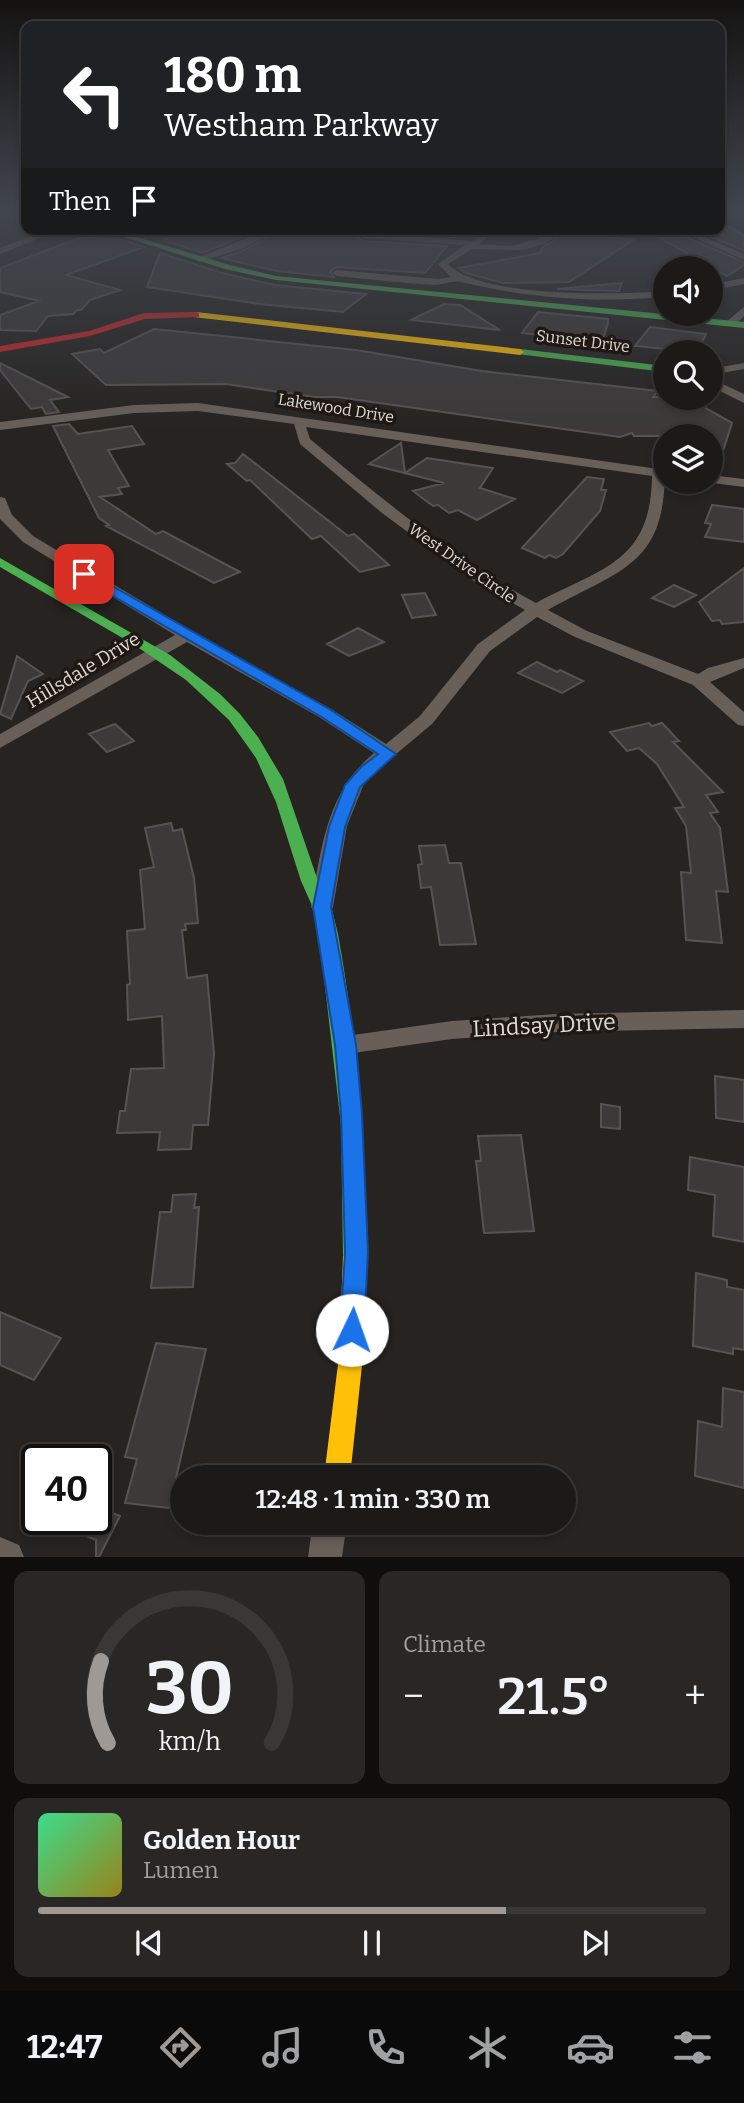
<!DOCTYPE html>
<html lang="en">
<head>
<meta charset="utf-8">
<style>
  body { margin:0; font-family:Bitter,serif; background:#292725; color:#f1f3f6; height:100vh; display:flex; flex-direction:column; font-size:26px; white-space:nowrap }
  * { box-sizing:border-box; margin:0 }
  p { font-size:23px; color:#a0a1a2 }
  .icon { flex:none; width:38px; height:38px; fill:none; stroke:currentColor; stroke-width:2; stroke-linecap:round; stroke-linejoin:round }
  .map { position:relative; height:1557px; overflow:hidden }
  .details { display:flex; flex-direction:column; gap:14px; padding:14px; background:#0f0e0d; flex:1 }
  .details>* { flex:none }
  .banner { position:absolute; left:21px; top:21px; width:704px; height:214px; border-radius:14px; box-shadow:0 4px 10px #0003,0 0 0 2px #3a3837; background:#202124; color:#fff; overflow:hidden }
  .controls { position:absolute; left:653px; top:256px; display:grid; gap:14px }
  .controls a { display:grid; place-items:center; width:70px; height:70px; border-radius:50%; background:#1c1a18; box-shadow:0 4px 10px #0003,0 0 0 2px #3a3837; font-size:35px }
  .speed { position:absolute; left:21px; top:1444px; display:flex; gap:14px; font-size:35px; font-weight:700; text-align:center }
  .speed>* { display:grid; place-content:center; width:91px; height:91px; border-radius:50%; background:#1c1a18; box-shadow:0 4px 10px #0003,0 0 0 2px #3a3837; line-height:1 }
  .speed .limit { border:4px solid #111; border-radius:10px; background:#fff; color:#111 }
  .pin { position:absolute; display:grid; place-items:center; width:60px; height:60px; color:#fff; margin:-30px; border-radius:14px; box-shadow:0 4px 10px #0006 }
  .me { position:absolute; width:77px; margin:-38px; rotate:3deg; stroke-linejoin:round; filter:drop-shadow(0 0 5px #0008) }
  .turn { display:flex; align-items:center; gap:24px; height:147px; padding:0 28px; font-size:32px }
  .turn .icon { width:91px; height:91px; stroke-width:2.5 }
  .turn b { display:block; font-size:49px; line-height:60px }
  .then { display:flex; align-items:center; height:66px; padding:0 28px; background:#0003; gap:14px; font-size:26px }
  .big { font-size:52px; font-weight:600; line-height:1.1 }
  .details .card { flex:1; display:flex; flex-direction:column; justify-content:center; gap:10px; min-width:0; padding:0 24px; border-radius:14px; background:#292725 }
  .details .dial { align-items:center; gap:0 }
  .dial svg { height:182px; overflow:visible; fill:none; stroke:#3a3837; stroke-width:7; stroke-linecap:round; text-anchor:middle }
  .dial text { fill:#f1f3f6; stroke:none }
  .song { display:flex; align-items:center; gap:21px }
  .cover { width:84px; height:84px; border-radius:10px; background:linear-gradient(135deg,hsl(150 70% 55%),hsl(50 70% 35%)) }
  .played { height:7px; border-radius:4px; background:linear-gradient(90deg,#9e9995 70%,#3a3837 70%) }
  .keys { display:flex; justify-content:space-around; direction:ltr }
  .heat { display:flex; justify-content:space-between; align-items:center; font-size:38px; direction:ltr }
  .details .tiles { flex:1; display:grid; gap:14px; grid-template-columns:1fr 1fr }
  .card:last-child { grid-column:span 2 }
  .trip { position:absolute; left:170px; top:1465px; width:406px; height:70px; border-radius:35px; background:#1c1a18; box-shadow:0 4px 10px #0003,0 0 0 2px #3a3837; font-weight:600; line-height:70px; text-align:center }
  .tab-bar { display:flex; height:112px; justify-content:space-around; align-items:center; background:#0b0a0a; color:#a0a1a2 }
  .tab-bar .icon { width:49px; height:49px }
  .tab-bar .selected { color:#9e9995 }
  .tab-bar b { font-size:32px; color:#f1f3f6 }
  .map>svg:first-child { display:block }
  .building { fill:#3c3938; stroke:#575353; stroke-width:2 }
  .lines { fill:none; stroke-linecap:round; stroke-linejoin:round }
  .street { fill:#685f59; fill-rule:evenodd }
  .fast { fill:#4caf50; fill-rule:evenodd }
  .slow { fill:#ffc107; fill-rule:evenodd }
  .jam { fill:#c62828; fill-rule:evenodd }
  .route { fill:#1a73e8; stroke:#114b97; stroke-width:2 }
  .labels { text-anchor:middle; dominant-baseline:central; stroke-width:7; stroke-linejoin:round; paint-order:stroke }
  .far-street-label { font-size:16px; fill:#ded9d4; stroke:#201812 }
  .street-label { font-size:19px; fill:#ded9d4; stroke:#201812 }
  .near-street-label { font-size:23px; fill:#ded9d4; stroke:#201812 }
</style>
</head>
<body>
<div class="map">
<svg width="744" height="1557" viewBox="0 0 744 1557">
  <rect width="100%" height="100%" fill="#262320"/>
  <path class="building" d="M719,222L744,235V251L706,234L719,233Z
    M181,229L212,232L219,229H262L203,253L165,241L168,234Z
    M284,229H461L455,237L363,229L357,233V237L363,241L447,246L425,273L337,267L330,272L334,277L276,271L221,258L242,251Z
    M550,229L633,240L569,282L504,283L466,273L459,268L540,253L543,247L558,238L549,233Z
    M684,236L744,262V265L727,276L660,238Z
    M82,237L126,241L144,247L66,275L120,290L90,300L81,310H77L73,314L48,316L36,331L0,330V315L39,301L0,292V268Z
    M160,253L222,273L275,285L366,294L343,312L259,304L147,287Z
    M622,283L619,291L557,289Z
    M444,304L460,305L500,330L411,320Z
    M538,312L608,319V323L602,342L522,333Z
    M650,327L706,334L697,352L635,346Z
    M154,329L356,350L482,371L658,391L653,397H686L732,423L716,473L710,472V436H634L632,433L620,437L337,397H314L226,384L106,385L72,354L100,349L104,353Z
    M0,363L68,397L50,400L59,412L46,414L42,407L31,409L0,370Z
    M69,424L78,434L132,426L144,444L108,450L129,486L118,488L122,494L100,497L156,534L163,531L240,572L214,583L106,526L109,525L99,518L53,426Z
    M401,443L405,473L427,458L493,468L480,488L515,499L477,520L458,510L449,513L438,505L433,506L413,491L444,483L369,464Z
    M243,454L348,536L354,534L389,565L360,572L321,536L312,539L250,480L247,481L227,464L235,463Z
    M587,477L604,479L601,490H606L600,511L563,554L556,558L549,555L545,558L522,548Z
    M712,505L744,509V542L705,537L711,524L705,523Z
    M744,568V622L722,624L720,620L712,621L699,602Z
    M674,585L696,595L674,607L652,598Z
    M425,593L436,615L412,618L402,595Z
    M358,628L384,642L349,656L327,644Z
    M17,656L43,674L28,681L11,719L0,714Z
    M537,662L557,672L560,670L583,681L562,693L518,673Z
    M649,723L652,726L662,723L679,741L673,742L723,792L706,795L718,812L710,813L720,828L728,892L716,891L722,943L686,940L681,872L691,873L686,826L675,808L684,807L657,764L639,748L627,751L610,732Z
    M115,724L134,741L107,752L89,734Z
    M171,823L173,831L182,829L194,878L198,923L185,924L186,930H182L187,978L207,975L214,1054L208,1125H193L191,1149L158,1150L160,1132L117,1133L120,1111H125L131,1069L164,1068L162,1016L128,1020L127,985L130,984L127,931L145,929L140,870L154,867L145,828Z
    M445,845L449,863H461L476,944L440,945L431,887L421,888L418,865L422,864L419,846Z
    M715,1076L744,1080V1122L716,1118Z
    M601,1104L620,1107V1129L601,1127Z
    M521,1135L534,1231L484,1233L476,1161H481L478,1136Z
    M690,1157L744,1167V1242L713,1236L715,1195L688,1190Z
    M196,1194L194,1208L199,1207L193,1287L151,1288L160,1212H171L173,1195Z
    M696,1273L727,1280V1287L744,1290V1350L733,1348V1354L693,1346Z
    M0,1312L61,1338L34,1380L0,1365Z
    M156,1343L206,1349L169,1508L125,1503L137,1459L125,1457Z
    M723,1388L744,1392V1488L695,1476L698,1421L722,1427Z
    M96,1506L120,1516L99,1557H96V1540L46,1519H96Z"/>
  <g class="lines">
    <path class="street" d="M50,229H63L0,254V248Z
      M270,229H282L241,249L199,262L194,259Z
      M485,229H516L555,237L544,244L521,250L472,249L448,264C480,298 619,295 665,291V297C597,303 527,298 461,282C452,280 443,285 434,285C402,283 369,279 337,276L332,273L337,270L438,279L451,277L438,264L465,245L363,238L359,235L363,232L473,241ZM494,230L497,232L541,238L511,246L480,244Z
      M675,229H687L744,254V260Z
      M744,278V284L710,291V285Z
      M744,307V316L734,326H726V322Z
      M744,363V369L710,375V369Z
      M710,378L744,394V403L710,386Z
      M198,403L665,470C665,566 621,569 548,610L587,631L698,674L708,668L744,658V668L710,682L744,712V726L738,725L693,685L575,637L537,617L490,651L432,724L377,770L363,786L347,826L333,907L330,912L322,914L314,912L311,907C321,850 326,792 374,753L319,717L187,642L0,748V734L175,635L23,542L0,519V497L5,498L12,515L33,536L193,632L331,709L386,744L420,716L478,644L525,610L478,584L382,513L300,444L294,424L198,411L134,413L0,430V422L134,405ZM306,427L652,476C651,563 601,568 536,603C454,559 382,499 310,439Z
      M710,475L744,479V487L705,482L710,481Z
      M744,1010V1028L556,1032L452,1039L346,1054L337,1052L334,1045L337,1038L346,1036L452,1021L556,1014Z
      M313,1522H347L342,1557H308Z
      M0,1537L19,1545L24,1557H0Z"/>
    <path class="fast" d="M99,229H110L230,265L276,276L744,322V328L276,280L225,269Z
      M520,349L665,366V372L517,354L516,352Z
      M0,558L170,655L220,694L240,714L258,737L283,779L318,881L332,910L338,934C354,1024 364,1116 366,1206C367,1224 371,1248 363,1264L355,1267L347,1264L343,1257L341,1125L319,934L314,910L301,881L276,802L256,758L229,720L186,680L133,644L0,567Z"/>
    <path class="slow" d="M196,312L520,349L524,352L520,355L193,317V313Z
      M355,1247L363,1250L367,1257L363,1356L350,1477H324L339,1356L343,1257L347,1250Z"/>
    <path class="jam" d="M196,312L199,313V317L145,319L90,336L0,352V346L89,331L144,313Z"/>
  </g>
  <linearGradient id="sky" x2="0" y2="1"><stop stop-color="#151312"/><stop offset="0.49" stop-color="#41454e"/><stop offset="1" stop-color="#41454e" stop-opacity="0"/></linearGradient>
  <rect width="744" height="431" fill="url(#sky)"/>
  <path class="route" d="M84,570L331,710L396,754L360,787L345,827L331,907L356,1045L362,1114L368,1252L364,1330L361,1338L352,1342L343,1338L340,1330L345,1252L341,1114L335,1045L313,907L329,827L345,785L361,767L378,754L320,716L80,577L78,574Z"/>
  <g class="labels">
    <g class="far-street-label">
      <text transform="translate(583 341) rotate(7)">Sunset Drive</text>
      <text transform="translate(336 408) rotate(9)">Lakewood Drive</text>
      <text transform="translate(462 563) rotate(35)">West Drive Circle</text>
    </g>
    <g class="street-label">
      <text transform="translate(83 670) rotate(-31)">Hillsdale Drive</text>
    </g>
    <g class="near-street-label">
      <text transform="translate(544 1025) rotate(-3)">Lindsay Drive</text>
    </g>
  </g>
</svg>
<div class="controls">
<a><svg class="icon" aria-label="sound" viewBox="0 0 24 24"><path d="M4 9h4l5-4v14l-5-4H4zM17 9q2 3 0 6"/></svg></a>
<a><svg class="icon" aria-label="search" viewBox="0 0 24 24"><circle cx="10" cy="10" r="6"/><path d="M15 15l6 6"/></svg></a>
<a><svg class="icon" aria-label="layers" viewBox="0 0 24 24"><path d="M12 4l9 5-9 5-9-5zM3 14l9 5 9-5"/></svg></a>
</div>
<div class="speed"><div class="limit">40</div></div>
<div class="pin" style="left:84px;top:574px;background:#d93025"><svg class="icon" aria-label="arrive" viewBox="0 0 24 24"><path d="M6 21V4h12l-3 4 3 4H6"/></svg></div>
<svg class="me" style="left:352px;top:1330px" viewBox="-20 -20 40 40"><circle r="19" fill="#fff"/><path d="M0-13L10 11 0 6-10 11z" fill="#1a73e8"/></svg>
<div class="trip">12:48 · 1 min · 330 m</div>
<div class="banner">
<div class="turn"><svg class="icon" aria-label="left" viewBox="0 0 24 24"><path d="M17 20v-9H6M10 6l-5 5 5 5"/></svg><div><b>180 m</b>Westham Parkway</div></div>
<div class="then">Then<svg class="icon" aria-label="arrive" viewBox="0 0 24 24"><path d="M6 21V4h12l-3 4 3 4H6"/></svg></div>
</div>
</div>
<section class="details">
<div class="tiles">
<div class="card dial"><svg viewBox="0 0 100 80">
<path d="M14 69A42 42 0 1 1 86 69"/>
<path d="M14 69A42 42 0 0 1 11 33" stroke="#9e9995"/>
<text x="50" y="56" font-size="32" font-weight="700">30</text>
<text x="50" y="72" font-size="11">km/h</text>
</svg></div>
<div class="card"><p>Climate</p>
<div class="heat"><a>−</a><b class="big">21.5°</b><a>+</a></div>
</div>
<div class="card">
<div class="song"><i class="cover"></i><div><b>Golden Hour</b><p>Lumen</p></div></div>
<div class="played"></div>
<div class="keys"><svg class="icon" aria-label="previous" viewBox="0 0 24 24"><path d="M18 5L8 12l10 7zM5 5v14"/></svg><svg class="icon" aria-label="pause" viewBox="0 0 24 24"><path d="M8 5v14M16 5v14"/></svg><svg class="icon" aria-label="next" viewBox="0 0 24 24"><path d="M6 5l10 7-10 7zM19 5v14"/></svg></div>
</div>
</div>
</section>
<nav class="tab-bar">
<b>12:47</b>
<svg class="icon selected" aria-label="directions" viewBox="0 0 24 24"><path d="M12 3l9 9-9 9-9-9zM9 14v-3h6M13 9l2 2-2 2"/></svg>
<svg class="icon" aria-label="music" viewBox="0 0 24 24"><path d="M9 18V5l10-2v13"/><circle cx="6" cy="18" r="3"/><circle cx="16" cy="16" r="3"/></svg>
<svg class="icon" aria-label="phone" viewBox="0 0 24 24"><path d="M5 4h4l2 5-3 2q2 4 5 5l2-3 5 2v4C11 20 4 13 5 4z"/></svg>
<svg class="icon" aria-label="climate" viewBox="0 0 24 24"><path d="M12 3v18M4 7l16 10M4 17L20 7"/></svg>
<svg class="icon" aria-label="car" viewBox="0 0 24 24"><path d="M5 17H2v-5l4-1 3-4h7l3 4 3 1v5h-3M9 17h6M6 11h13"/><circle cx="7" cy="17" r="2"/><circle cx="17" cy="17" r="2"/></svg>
<svg class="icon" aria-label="filters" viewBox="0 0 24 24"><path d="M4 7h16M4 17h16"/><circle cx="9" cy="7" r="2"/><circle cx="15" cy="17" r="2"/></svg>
</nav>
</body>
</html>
